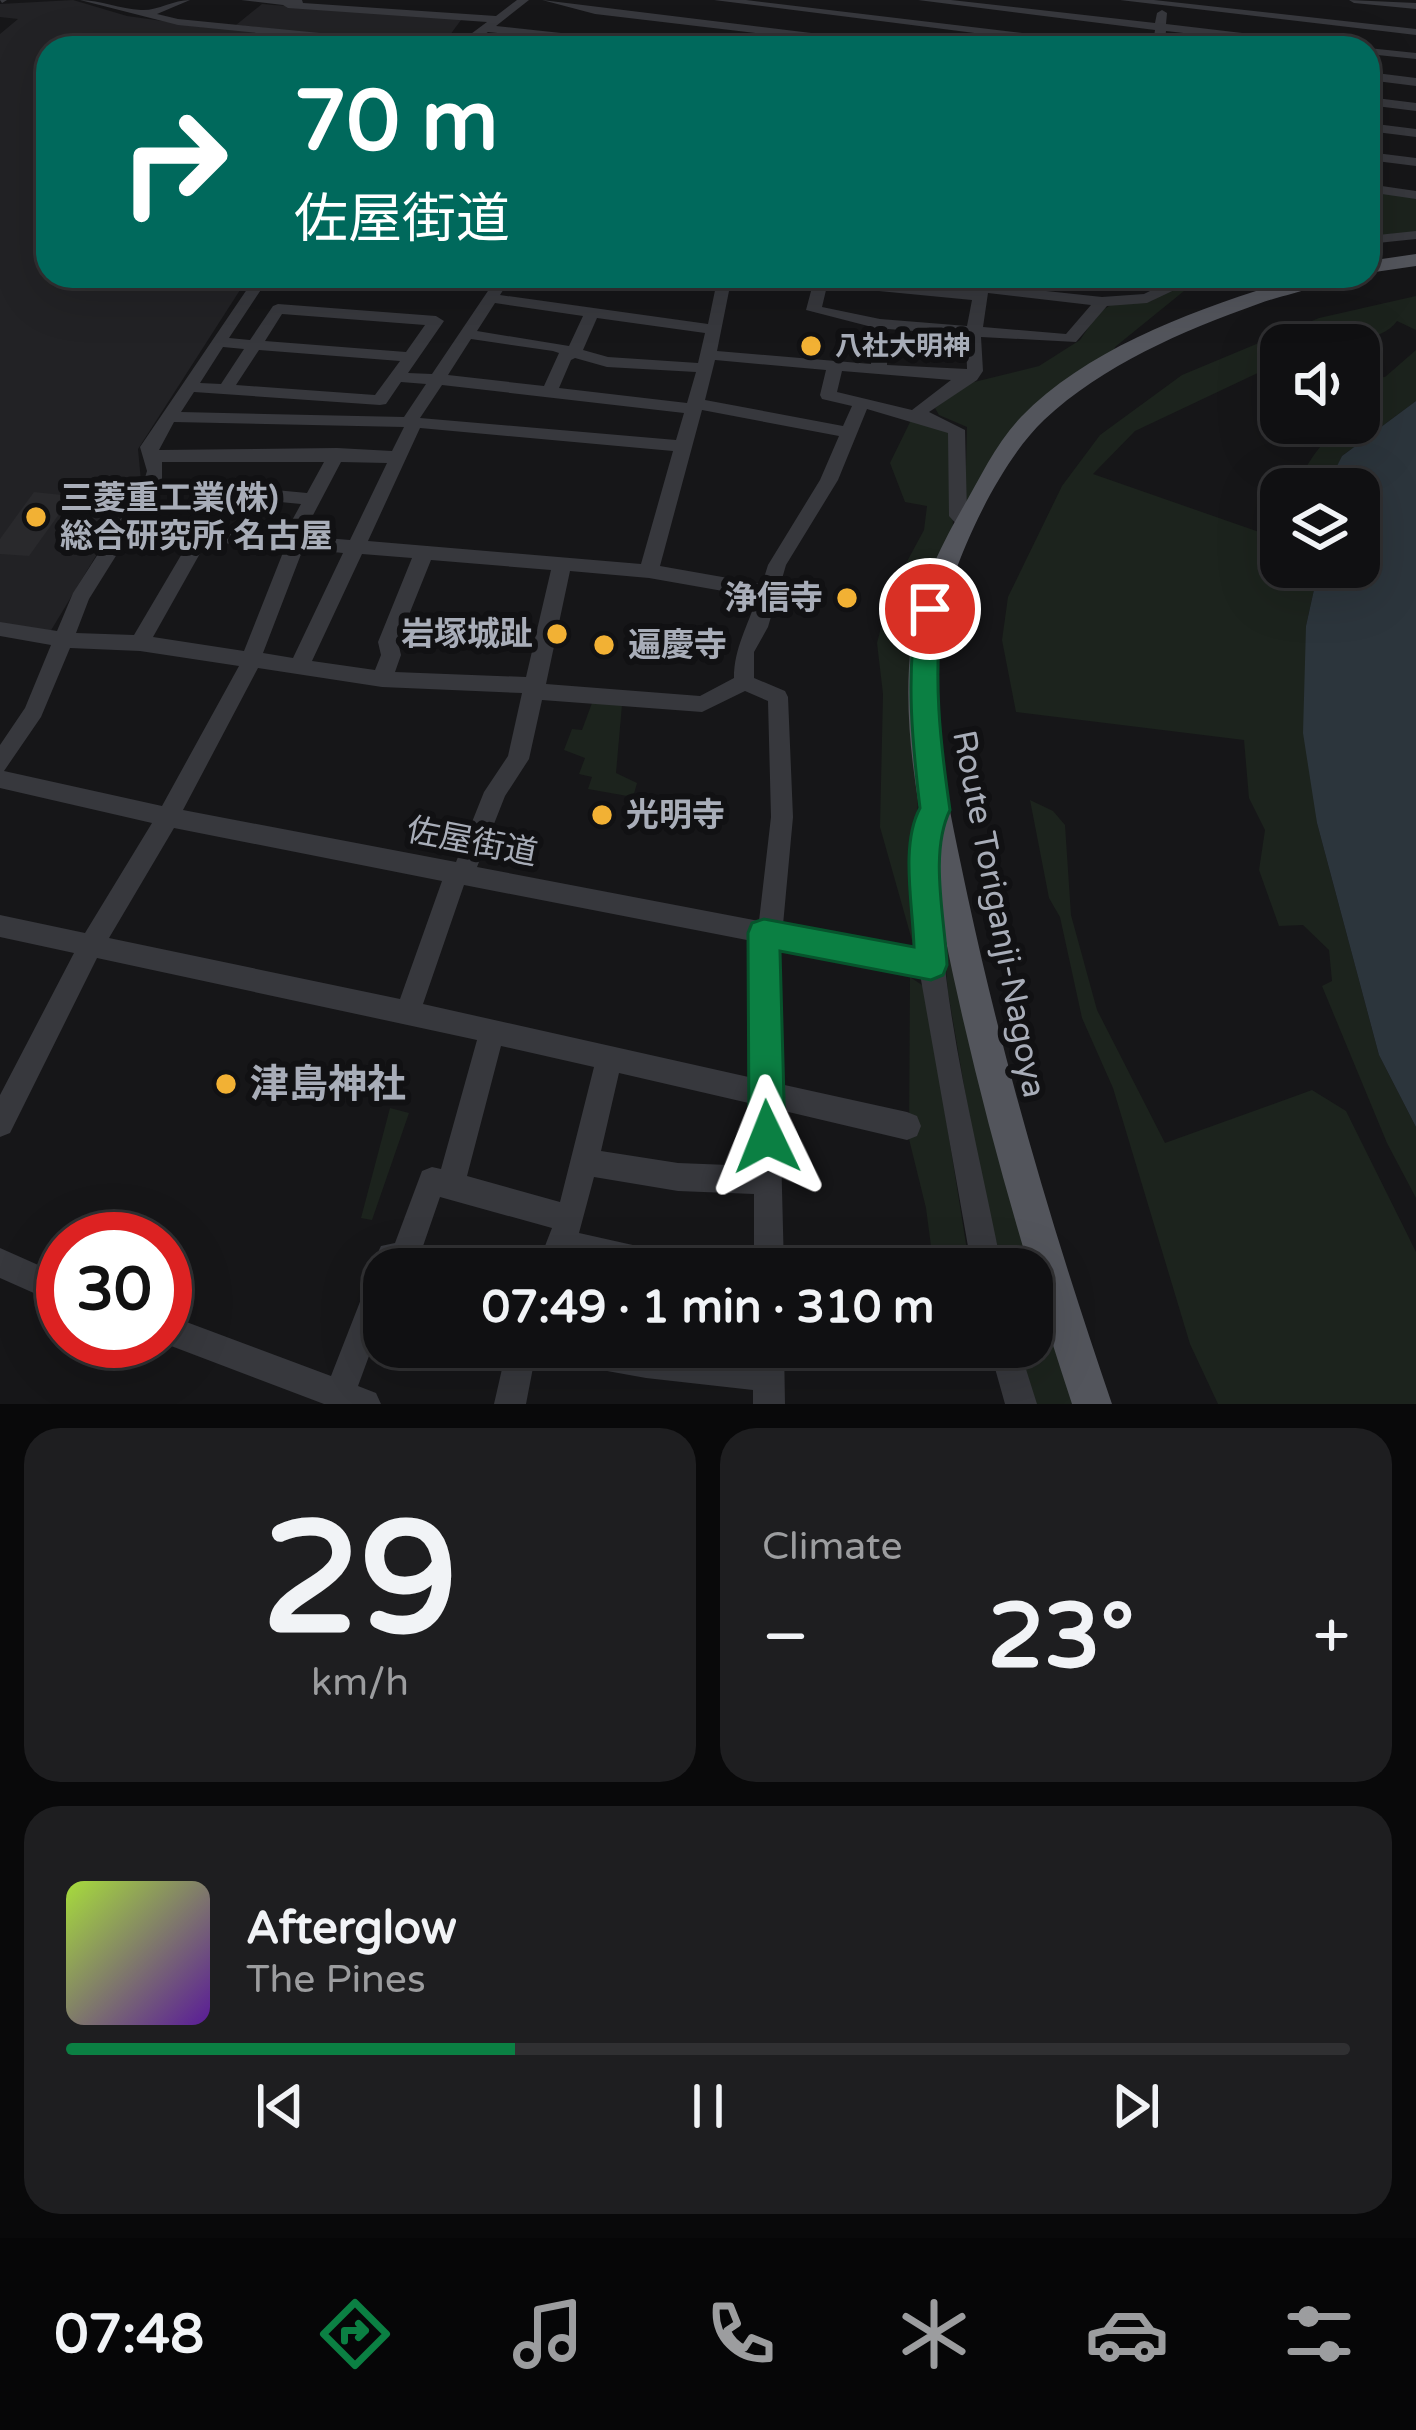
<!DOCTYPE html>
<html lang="en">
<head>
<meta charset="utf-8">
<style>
  body { margin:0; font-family:"Varela Round","Noto Sans JP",sans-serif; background:#1e1e20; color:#f1f3f6; height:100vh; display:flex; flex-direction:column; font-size:45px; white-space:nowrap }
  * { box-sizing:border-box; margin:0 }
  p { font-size:39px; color:#9c9d9f }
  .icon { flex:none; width:66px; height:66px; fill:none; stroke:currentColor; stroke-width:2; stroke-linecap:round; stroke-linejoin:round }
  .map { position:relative; height:1404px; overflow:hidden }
  .side { display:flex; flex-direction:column; gap:24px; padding:24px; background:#09090a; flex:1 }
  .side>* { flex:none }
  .top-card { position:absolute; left:36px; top:36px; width:1344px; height:252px; border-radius:36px; box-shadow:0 12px 48px #0002,0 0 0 3px #303032; background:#00695c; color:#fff; overflow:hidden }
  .tools { position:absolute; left:1260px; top:324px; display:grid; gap:24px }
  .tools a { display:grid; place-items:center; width:120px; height:120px; border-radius:24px; background:#101012; box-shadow:0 12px 48px #0002,0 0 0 3px #303032; font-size:60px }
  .speed { position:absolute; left:36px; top:1212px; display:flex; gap:24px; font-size:60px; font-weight:700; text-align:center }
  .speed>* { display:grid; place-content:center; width:156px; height:156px; border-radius:50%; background:#101012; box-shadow:0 12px 48px #0002,0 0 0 3px #303032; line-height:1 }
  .speed .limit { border:18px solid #d22; background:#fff; color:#111 }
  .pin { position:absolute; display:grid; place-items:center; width:102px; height:102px; color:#fff; margin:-51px; border:6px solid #fff; border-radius:50%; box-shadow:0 3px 12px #0007 }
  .me { position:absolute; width:132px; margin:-66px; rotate:358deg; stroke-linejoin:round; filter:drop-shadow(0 0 9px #0008) }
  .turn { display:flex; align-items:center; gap:42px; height:252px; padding:0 60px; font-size:54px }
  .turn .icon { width:156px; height:156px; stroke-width:2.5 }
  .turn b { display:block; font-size:84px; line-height:102px }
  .big { font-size:90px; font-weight:700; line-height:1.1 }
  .side .card { flex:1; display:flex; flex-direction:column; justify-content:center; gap:18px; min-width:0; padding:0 42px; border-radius:36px; background:#1e1e20 }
  .side .dial { align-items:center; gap:0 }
  .dial b { font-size:156px; line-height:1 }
  .song { display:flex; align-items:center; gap:36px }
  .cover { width:144px; height:144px; border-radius:18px; background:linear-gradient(135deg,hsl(80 70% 55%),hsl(270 70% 35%)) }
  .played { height:12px; border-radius:6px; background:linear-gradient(90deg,#0b8043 35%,#303032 35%) }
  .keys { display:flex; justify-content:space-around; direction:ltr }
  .heat { display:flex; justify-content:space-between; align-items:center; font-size:66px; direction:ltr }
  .side .tiles { flex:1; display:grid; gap:24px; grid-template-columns:1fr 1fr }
  .card:last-child { grid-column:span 2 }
  .trip { position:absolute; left:363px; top:1248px; width:690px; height:120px; border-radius:36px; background:#101012; box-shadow:0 12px 48px #0002,0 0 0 3px #303032; font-weight:700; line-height:120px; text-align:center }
  .menu { display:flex; height:192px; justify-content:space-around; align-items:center; background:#060607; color:#9c9d9f }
  .menu .icon { width:84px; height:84px }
  .menu .on { color:#0b8043 }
  .menu b { font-size:54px; color:#f1f3f6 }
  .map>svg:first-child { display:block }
  .built { fill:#222225 }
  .green { fill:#1c231d }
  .water { fill:#2c353c }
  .building { fill:#29292c }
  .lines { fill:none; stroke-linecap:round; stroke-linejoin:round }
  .minor { fill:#37383d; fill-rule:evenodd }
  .major { fill:#53555c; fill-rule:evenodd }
  .route { fill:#0b8043; stroke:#07532c; stroke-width:3 }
  .poi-dot { fill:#f2b134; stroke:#111113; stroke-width:4.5 }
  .labels { text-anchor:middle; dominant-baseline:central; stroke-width:12; stroke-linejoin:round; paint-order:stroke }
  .far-poi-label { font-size:27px; font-weight:bold; fill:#a8adb8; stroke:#111113; text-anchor:start }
  .poi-label { font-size:33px; font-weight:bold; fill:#a8adb8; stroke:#111113; text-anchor:start }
  .street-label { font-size:33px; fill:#a8adb8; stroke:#111113 }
  .near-poi-label { font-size:39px; font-weight:bold; fill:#a8adb8; stroke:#111113; text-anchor:start }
</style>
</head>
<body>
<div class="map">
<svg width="1416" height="1404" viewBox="0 0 1416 1404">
  <rect width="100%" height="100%" fill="#161618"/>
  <path class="built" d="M73,0L127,16L177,23L425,48H48V276H249L138,449L141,481L50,632L0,626V34L18,19L0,17V4Z
    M262,4L273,5L464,16L441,47L236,25Z"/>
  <path class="green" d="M1368,191L1416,197V232L1368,236Z
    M1171,289L1184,291L1115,347L1113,359L1067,386L965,505L967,427L939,415L935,408L970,383L1039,366L1080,340L1099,312L1111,305L1151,301Z
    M1416,296V330L1397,321C1378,348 1312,345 1281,345V362L1135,431L1093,474L1262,533L1281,504V567H1319L1306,626L1317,823L1379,1055L1416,1127V1198L1387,1143L1322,986L1332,981L1329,950L1303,925L1279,926L1259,870L1265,830L1249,798L1244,740L1016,712L1002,640L1008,597L1062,486L1100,435L1182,375L1319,318Z
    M1416,350V401L1342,456L1327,489H1292C1309,465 1326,425 1359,423L1374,378L1385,377Z
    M912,418L948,430L951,436L953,528L939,558C929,686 907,816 921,944L915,951L880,827L883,694L877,643L890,593L924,530L927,506L905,502L890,463Z
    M592,703L622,705L616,773L637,783L633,797L588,789L592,777L579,774L585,758L564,750L572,729L582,730Z
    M1030,800L1053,811L1065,825L1071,915L1097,1010L1165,1143L1312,1090L1346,1111L1416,1252V1404H1218L1190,1344L1113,1088L1082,1018L1060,917L1049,898Z
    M937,872L1079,1404H1032L1015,1347H1032V1269H996L994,1261L948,992Z
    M910,977L925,987L970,1269H934L926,1208L909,1139Z
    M390,1108L409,1113L372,1220L361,1218Z"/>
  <path class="water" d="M1416,401V1127L1379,1055L1317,823L1303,733L1306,626L1319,567H1359V489L1327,486L1342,456Z"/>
  <path class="building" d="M34,492L72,496L29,556L0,554V539Z"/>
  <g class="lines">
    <path class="minor" d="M0,0H7L2,3Z
      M80,0C101,0 120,9 141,10C157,11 173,0 190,0L157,14L178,19L442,45L448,48H407L178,25Z
      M241,0H302L303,3L496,16L517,0H529L496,26L672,45L678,48H640L488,32L465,48H452L487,22L288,8L283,5Z
      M542,0L910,45L916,48H881L595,14Z
      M714,0H746L1123,45L1129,48H1094Z
      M918,0H951L1155,23L1157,13L1162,10L1167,13L1166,24L1345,45L1351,48H1315L1166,31L1164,48H1152L1155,30Z
      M1120,0H1154L1416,29V35Z
      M1349,0L1416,3V9L1354,3Z
      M1366,48H1368L1416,53V59L1368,54Z
      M1368,72L1416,78V86L1368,80Z
      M1368,97L1416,103V111L1368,105Z
      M1368,123L1416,129V137L1368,131Z
      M1368,152L1416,158V166L1368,160Z
      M1368,184L1416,191V199L1368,192Z
      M1416,231V239L1368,244V236Z
      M256,276H270L229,338L250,340L273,306L278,304L436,316L444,321L408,373L432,374L498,276H512L500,295L708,324L718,276H732L717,351L871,364L872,327L806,310L815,276L974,291L977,276H991L990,285L1102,297L1144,294L1180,276H1212L1201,286L1187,284L1147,303L1107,306L1076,342L981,337L983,371L977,380L929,412L965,430L967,514L974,523L971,527H959L949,516L948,433L867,409L838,480L786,565L768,627L754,652V678L785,691L788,697L793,817L783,925L918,951L914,865L919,819L922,812L930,809L938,812L941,819C929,969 974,1123 1002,1269H972L920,974L776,946L780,1084L907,1112L917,1116L921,1126L917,1136L907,1140L780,1110L784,1269H754V1194L678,1191L594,1177L579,1233L673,1254L683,1259L688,1269H610L569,1259L566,1269H536L552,1228L440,1197L422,1249L452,1259L457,1269H384V1315L358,1386L376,1393L381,1404H324L158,1341H165V1314L331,1376L374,1266L379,1263L376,1256L381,1246L395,1243L422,1171L432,1167L441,1169L477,1040L97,958L10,1133L0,1137V1095L74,953L0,937V915L85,933L152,823L0,788V745L25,708L51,645L0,636V622L57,631L73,593L143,484L147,471L140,447ZM827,286L972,300L967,326L880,319L822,307ZM988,293L1091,305L1066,334L983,327ZM495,303L583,316L569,346L477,331ZM282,314L425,325L406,352L265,341ZM597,318L705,333L698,363L608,357L583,350ZM888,329L966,335L967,369L887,365ZM471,339L553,351L559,353L544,386L448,375ZM223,347L244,349L221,384L200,383ZM259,350L400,361L375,395L236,385ZM575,358L607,367L696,372L687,403L559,388L571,360ZM715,360L826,370L820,395L822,399L852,406L843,426L705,400ZM842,371L951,380L912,410L837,392ZM401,382L426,384L404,417L181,412L194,392L380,405L386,404ZM442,385L684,413L676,440L420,418ZM702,410L839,436L820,480L768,565L762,584L660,566ZM174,422L404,427L392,451L337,448L159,450ZM420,428L673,451L641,564L368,541ZM162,462H324L307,493L162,479ZM341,462L387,463L350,540L302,536ZM157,490L301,504L284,535L137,523ZM129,535L190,540L134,635L76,633L89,599ZM207,541L284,550L244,651L153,637ZM303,549L343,553L293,658L263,653ZM362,554L412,558L378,642L381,655L375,670L312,661ZM431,560L551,570L526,677L395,672L401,655L398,642ZM570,571L649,578L757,597C748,626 734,648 734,678L700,696L546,684ZM70,648L140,651L239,666L162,806L4,771L41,717ZM258,668L382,687L522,693L508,756L484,792L456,862L183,810ZM745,691L768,701L771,817L759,921L477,867L505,796L529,759L542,700L702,712ZM174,828L442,881L400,999L109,938ZM464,885L752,941L753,1078L423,1004ZM501,1046L594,1067L560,1202L467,1176ZM619,1073L753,1104L754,1166L678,1163L601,1151Z
      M0,1248L63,1276V1306L0,1278Z
      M507,1347H537L526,1404H494Z
      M542,1347H642L754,1359V1347H784L785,1404H753V1390L646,1378L557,1362L546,1358Z
      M989,1347H1019L1037,1404H1005Z"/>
    <path class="major" d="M1416,254V266L1368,273V261Z
      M1304,276H1333C1315,291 1281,295 1258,304C1182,331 1103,365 1044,420C996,465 942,582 937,647C930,731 951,816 968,898C1005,1070 1055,1238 1112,1404H1072C1021,1249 977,1094 944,932C925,839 900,740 911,644C917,595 938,551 962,509C980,478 996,443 1021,417C1092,344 1208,305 1304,276Z"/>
  </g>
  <path class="route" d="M930,599L942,609C933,678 940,741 950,810C929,853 945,919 947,965L943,975L931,980L780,951L785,1137L779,1150L767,1155L754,1150L749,1137L748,933L752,923L764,919L914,947C913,906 900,845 920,808C912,740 906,677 917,609Z"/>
  <g class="poi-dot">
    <circle cx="811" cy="346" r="12"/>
    <circle cx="36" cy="517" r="12"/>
    <circle cx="847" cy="598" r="12"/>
    <circle cx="557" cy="634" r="12"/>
    <circle cx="604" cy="645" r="12"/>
    <circle cx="602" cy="815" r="12"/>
    <circle cx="226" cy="1084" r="12"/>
  </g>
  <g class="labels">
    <g class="far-poi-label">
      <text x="835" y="346">八社大明神</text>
    </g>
    <g class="poi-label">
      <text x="60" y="498">三菱重工業(株)<tspan x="60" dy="38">総合研究所 名古屋</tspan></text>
      <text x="823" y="598" text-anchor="end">浄信寺</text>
      <text x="533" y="634" text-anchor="end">岩塚城趾</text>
      <text x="628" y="645">遍慶寺</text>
      <text x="626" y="815">光明寺</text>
    </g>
    <g class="street-label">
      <text transform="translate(472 842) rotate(11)">佐屋街道</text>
      <text transform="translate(999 914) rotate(79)">Route Toriganji-Nagoya</text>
    </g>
    <g class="near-poi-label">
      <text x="250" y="1084">津島神社</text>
    </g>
  </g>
</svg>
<div class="tools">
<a><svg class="icon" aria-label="sound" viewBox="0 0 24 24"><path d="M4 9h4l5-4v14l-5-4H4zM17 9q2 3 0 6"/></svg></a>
<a><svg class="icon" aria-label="layers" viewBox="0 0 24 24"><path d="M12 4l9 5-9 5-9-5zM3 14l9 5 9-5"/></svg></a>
</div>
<div class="speed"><div class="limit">30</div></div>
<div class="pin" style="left:930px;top:609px;background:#d93025"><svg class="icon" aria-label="arrive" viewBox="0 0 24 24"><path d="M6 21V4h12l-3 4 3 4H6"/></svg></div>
<svg class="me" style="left:767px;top:1137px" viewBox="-20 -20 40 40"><path d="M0-17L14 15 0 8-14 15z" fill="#0b8043" stroke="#fff" stroke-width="4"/></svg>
<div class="trip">07:49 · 1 min · 310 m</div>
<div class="top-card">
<div class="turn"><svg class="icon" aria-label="right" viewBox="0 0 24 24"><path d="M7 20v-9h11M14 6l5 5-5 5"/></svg><div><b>70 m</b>佐屋街道</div></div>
</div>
</div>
<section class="side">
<div class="tiles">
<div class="card dial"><b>29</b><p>km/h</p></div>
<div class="card"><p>Climate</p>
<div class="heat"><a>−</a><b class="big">23°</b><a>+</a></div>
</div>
<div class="card">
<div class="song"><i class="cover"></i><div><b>Afterglow</b><p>The Pines</p></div></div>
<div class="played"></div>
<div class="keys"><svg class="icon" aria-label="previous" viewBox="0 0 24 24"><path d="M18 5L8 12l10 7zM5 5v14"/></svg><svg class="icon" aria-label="pause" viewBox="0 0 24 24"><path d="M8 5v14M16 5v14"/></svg><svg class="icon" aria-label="next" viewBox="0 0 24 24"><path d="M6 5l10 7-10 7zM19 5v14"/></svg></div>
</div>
</div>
</section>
<nav class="menu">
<b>07:48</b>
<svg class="icon on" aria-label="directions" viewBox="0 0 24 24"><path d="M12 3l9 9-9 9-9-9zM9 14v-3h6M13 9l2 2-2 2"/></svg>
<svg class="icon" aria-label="music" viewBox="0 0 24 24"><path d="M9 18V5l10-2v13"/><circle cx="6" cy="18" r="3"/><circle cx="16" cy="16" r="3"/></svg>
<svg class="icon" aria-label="phone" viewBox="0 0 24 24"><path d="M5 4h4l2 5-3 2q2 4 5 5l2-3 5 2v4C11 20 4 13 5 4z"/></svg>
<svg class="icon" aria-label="climate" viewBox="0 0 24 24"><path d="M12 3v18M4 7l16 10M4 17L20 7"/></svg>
<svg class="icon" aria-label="car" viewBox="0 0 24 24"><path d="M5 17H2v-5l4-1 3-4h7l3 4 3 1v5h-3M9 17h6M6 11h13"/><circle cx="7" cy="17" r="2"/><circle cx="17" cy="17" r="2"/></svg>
<svg class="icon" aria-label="filters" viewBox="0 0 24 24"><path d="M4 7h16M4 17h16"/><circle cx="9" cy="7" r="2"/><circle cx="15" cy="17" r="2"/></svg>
</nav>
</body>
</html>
